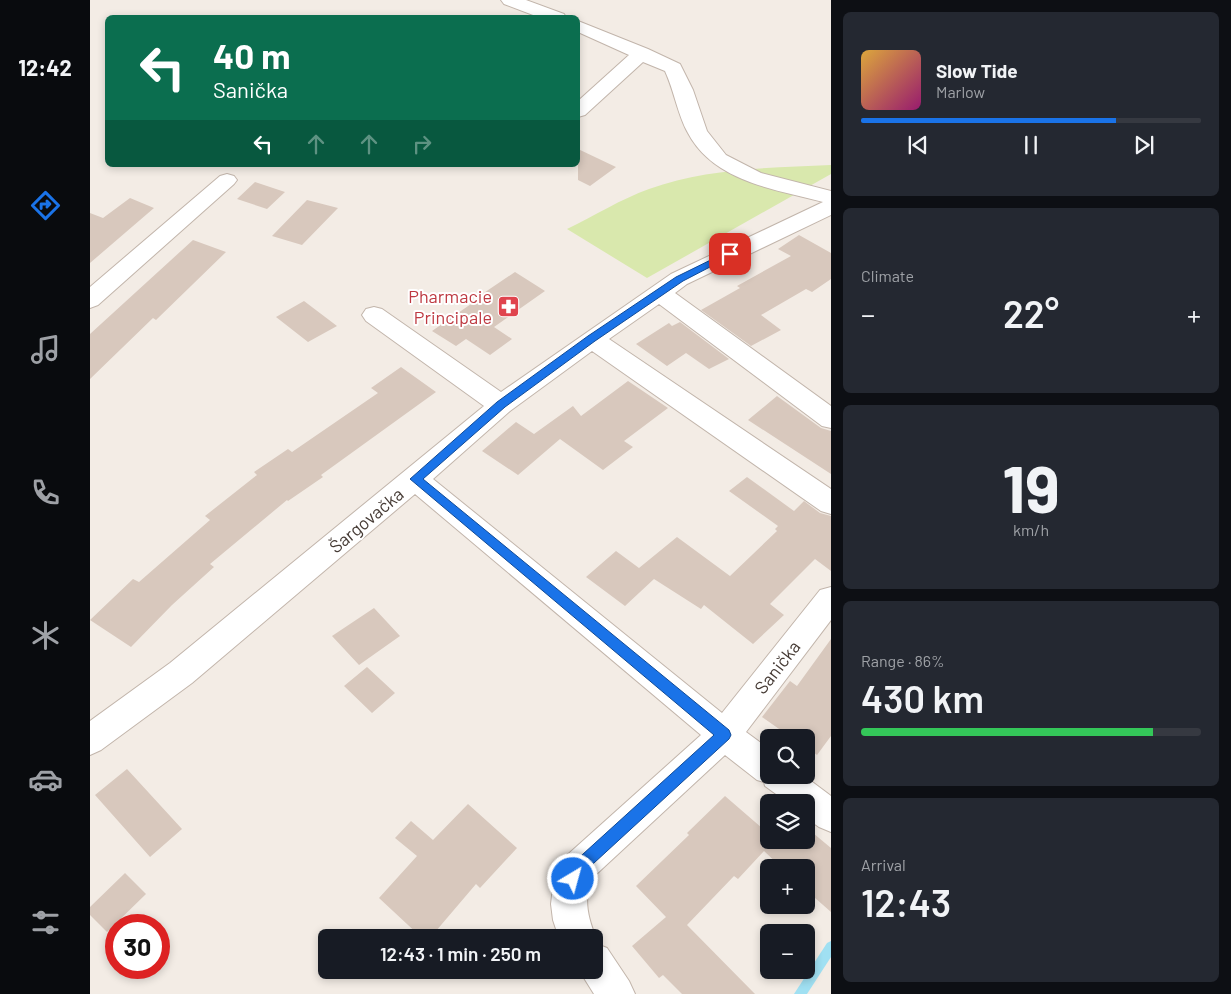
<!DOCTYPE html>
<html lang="en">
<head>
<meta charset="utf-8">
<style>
  body { margin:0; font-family:Barlow,sans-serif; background:#242831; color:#f1f3f6; height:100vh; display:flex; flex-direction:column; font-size:19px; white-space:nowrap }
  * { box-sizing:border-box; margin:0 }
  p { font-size:16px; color:#9ea1a6 }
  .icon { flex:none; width:28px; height:28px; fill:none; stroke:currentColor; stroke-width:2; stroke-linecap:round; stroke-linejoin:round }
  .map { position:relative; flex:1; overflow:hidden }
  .sheet { display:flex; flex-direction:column; gap:12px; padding:12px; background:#0d0f14; width:400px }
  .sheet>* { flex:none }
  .top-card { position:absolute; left:15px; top:15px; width:475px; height:152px; border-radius:8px; box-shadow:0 2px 8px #0003; background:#0b6e4f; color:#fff; overflow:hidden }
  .fabs { position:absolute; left:670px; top:729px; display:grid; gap:10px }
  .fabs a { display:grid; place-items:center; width:55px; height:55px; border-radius:8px; background:#171b24; box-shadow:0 2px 8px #0003; font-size:25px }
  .speed { position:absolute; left:15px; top:914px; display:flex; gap:10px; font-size:25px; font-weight:700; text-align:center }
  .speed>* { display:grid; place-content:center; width:65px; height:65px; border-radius:50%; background:#171b24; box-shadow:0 2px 8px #0003; line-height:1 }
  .speed .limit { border:8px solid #d22; background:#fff; color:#111 }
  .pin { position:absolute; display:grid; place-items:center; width:42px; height:42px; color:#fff; margin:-21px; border-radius:10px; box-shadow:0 2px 8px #0006 }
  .me { position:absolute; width:55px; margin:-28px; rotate:37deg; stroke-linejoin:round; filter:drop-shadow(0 0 4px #0008) }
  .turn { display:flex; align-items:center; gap:18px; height:105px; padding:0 25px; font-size:22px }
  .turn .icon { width:65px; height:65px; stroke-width:2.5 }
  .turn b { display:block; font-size:35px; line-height:42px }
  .lanes { display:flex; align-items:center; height:48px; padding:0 25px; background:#0003; justify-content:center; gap:25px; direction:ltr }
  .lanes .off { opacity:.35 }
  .big { font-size:38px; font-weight:600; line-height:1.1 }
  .sheet .widget { flex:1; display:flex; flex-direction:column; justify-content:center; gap:8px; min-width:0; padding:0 18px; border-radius:8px; background:#242831 }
  .sheet .dial { align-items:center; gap:0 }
  .dial b { font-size:65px; line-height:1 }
  .song { display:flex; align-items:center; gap:15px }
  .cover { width:60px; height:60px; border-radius:8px; background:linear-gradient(135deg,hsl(40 70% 55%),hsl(320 70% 35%)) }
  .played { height:5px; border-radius:2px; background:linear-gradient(90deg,#1a73e8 75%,#363941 75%) }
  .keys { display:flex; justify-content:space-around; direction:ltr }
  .heat { display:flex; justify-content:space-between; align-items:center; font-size:28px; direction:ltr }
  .charge { height:8px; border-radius:4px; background:linear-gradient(90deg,#34c759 86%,#363941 0) }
  .trip { position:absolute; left:228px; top:929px; width:285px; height:50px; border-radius:8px; background:#171b24; box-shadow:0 2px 8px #0003; font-weight:600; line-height:50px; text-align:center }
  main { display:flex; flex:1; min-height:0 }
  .tab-bar { display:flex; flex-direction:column; width:90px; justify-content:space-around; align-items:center; background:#090b0e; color:#9ea1a6 }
  .tab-bar .icon { width:35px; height:35px }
  .tab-bar .current { color:#1a73e8 }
  .tab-bar b { font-size:22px; color:#f1f3f6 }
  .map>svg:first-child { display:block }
  .green { fill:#d9e8ad }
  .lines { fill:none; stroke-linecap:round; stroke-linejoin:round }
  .stream { fill:#a0e0f2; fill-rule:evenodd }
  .building { fill:#d8c8bd }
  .minor-casing { stroke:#c2b5ab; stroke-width:2 }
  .minor { fill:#fff; fill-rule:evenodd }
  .route { fill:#1a73e8; stroke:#114b97 }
  .labels { text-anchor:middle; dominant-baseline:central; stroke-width:4; stroke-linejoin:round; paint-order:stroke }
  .health-label { font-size:18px; fill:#be3a42; stroke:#fff; text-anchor:end }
  .street-label { font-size:18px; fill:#463b35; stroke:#fff }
</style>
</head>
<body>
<main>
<nav class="tab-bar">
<b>12:42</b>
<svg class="icon current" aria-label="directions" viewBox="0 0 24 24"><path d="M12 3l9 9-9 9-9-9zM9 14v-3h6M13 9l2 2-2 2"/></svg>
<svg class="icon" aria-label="music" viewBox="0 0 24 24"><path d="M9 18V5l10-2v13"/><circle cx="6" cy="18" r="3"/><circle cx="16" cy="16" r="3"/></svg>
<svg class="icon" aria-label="phone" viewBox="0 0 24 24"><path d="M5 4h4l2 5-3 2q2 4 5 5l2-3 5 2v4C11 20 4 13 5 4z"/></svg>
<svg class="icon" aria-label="climate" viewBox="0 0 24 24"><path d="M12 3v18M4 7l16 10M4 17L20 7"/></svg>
<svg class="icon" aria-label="car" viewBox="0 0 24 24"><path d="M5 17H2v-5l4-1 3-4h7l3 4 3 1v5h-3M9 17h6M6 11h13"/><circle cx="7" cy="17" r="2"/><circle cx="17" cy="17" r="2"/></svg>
<svg class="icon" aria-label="filters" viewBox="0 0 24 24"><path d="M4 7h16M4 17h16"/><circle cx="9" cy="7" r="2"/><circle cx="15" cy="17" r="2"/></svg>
</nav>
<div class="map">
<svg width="741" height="994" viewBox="0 0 741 994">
  <rect width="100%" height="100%" fill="#f3ece5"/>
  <path class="green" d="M741,165V174L557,278L477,229C504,216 531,199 559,189C617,168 680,168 741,165Z"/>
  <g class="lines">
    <path class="stream" d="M741,941V957L717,994H704L737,943Z"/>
  </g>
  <path class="building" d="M488,149L526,167L500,186L488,180Z
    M165,182L195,192L177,209L147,199Z
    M40,198L64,208L0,263V213L13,218Z
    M217,200L248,208L212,245L182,236Z
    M709,235L741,253V279L722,292L716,289L671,315L691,330L661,346L611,310L650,288L647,286L701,256L688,249Z
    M103,240L136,252L66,320L63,318L0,379V334Z
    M425,272L455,291L404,327L422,339L400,355L376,339L366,346L342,331L381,304L379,303Z
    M214,301L247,326L218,342L186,317Z
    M590,322L639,359L619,369L596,353L577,366L546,344L579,323L582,326Z
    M311,367L346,392L231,475L233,477L198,501L197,500L120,564L124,567L82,605L41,647L0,620L43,579L49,582L120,520L115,516L167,475L164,472L198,449L202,452L288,393L281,388Z
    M538,381L578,408L534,441L543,447L513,470L470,439L428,475L392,451L426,422L444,434L483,406L491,416Z
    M687,396L731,428L741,431V474L658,420Z
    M657,477L704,511L714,501L730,513L741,516V571L725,559L680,604L694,615L663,644L614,605L611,609L564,579L535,606L496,577L526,551L549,568L587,537L640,576L687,531L685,529L688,526L639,491Z
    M284,608L310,636L269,665L242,636Z
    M741,639V736L727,755L716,747V738H702L672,717L700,681L707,686Z
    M277,667L305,693L282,713L254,686Z
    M37,769L92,829L60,857L5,795Z
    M635,796L679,834V840H716L723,833L741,848V912L716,890V868H692L674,851L648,879L644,876L597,925L665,994H592L573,975L569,978L542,946L576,917L546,886L599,835L597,833Z
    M378,804L427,848L390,888L386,884L340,938H332L289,898L327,856L305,838L321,821L343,840Z
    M35,873L56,894L17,932L0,915V907Z"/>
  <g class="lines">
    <defs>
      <path id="minor" d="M411,0H436L474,14L476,18H451L414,4Z
        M488,21L558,49L590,64L603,90L617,131L636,155L671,173L741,191V215L597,284L585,293L741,406V428L732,426L569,304L519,339L741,489V514L731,511L502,351L420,411L343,479L632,713L730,590L741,587V620L656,732L679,749V775H713L741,796V832L729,827L716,818V802H697L675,786L674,782L667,780L635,755L500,880C494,902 498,918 506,938L504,943L517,948L539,981L545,994H504L489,970H504V938H469L463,920L461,904L463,887L475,857L611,735L325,494L102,683L11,750L0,755V721L80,663L394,406L276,321L272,315L276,309L284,307L292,309L411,392L581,274L733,202C685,189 624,182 598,133C588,116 584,90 575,71L553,62L495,115L488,117V101L539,55L488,32Z
        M137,174L144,176L147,180L144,184L8,305L0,308V287L130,176Z"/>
    </defs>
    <use href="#minor" class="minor-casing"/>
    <use href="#minor" class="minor"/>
  </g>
  <path class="route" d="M637,252H643L645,254L593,281L505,341L415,407L333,479L639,730L641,735L639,739L492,874L488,884L483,886L478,884L475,879L482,864L624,735L320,479L407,402L498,336L586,277Z"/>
  <defs>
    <symbol id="pharmacy-square" viewBox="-11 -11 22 22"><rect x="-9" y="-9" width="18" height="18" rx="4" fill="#e0444e" stroke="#fff"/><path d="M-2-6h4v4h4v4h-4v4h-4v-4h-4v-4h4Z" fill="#fff"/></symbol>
  </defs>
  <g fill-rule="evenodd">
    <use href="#pharmacy-square" x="406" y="294" width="25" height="25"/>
  </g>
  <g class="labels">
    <g class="health-label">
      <text x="402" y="296">Pharmacie<tspan x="402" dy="21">Principale</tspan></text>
    </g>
    <g class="street-label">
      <text transform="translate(276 520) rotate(-40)">Šargovačka</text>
      <text transform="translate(687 667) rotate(-52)">Sanička</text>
    </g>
  </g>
</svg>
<div class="fabs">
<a><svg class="icon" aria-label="search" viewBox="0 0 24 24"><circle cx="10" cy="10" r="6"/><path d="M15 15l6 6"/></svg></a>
<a><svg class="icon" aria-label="layers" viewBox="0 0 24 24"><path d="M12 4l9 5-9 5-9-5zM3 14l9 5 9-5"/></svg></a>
<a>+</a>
<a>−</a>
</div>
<div class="speed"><div class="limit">30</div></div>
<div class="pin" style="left:640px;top:254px;background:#d93025"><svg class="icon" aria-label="arrive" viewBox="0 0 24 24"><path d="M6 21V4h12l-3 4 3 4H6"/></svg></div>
<svg class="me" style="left:483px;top:879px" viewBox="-20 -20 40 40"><circle r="17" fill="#1a73e8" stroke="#fff" stroke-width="3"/><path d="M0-11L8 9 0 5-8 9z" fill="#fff"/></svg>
<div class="trip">12:43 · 1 min · 250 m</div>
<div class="top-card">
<div class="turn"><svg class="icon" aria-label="left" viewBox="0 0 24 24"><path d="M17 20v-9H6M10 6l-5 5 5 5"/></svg><div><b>40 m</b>Sanička</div></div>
<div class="lanes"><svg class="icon" aria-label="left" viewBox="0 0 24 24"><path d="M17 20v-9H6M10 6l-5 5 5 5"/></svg><svg class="icon off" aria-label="ahead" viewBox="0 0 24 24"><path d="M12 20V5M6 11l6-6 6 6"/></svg><svg class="icon off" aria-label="ahead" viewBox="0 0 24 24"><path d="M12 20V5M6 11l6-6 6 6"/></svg><svg class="icon off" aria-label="right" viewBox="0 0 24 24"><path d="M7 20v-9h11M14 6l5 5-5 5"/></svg></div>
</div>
</div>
<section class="sheet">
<div class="widget">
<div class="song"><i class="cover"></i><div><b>Slow Tide</b><p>Marlow</p></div></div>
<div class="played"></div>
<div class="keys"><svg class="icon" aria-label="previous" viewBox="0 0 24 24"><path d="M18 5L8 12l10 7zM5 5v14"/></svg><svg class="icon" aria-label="pause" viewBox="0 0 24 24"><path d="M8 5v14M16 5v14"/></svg><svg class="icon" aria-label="next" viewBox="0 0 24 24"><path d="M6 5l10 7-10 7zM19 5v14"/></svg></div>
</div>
<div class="widget"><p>Climate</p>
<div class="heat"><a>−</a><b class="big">22°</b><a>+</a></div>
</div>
<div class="widget dial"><b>19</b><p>km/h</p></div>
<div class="widget"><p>Range · 86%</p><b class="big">430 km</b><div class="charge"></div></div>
<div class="widget"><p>Arrival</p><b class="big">12:43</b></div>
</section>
</main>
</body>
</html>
